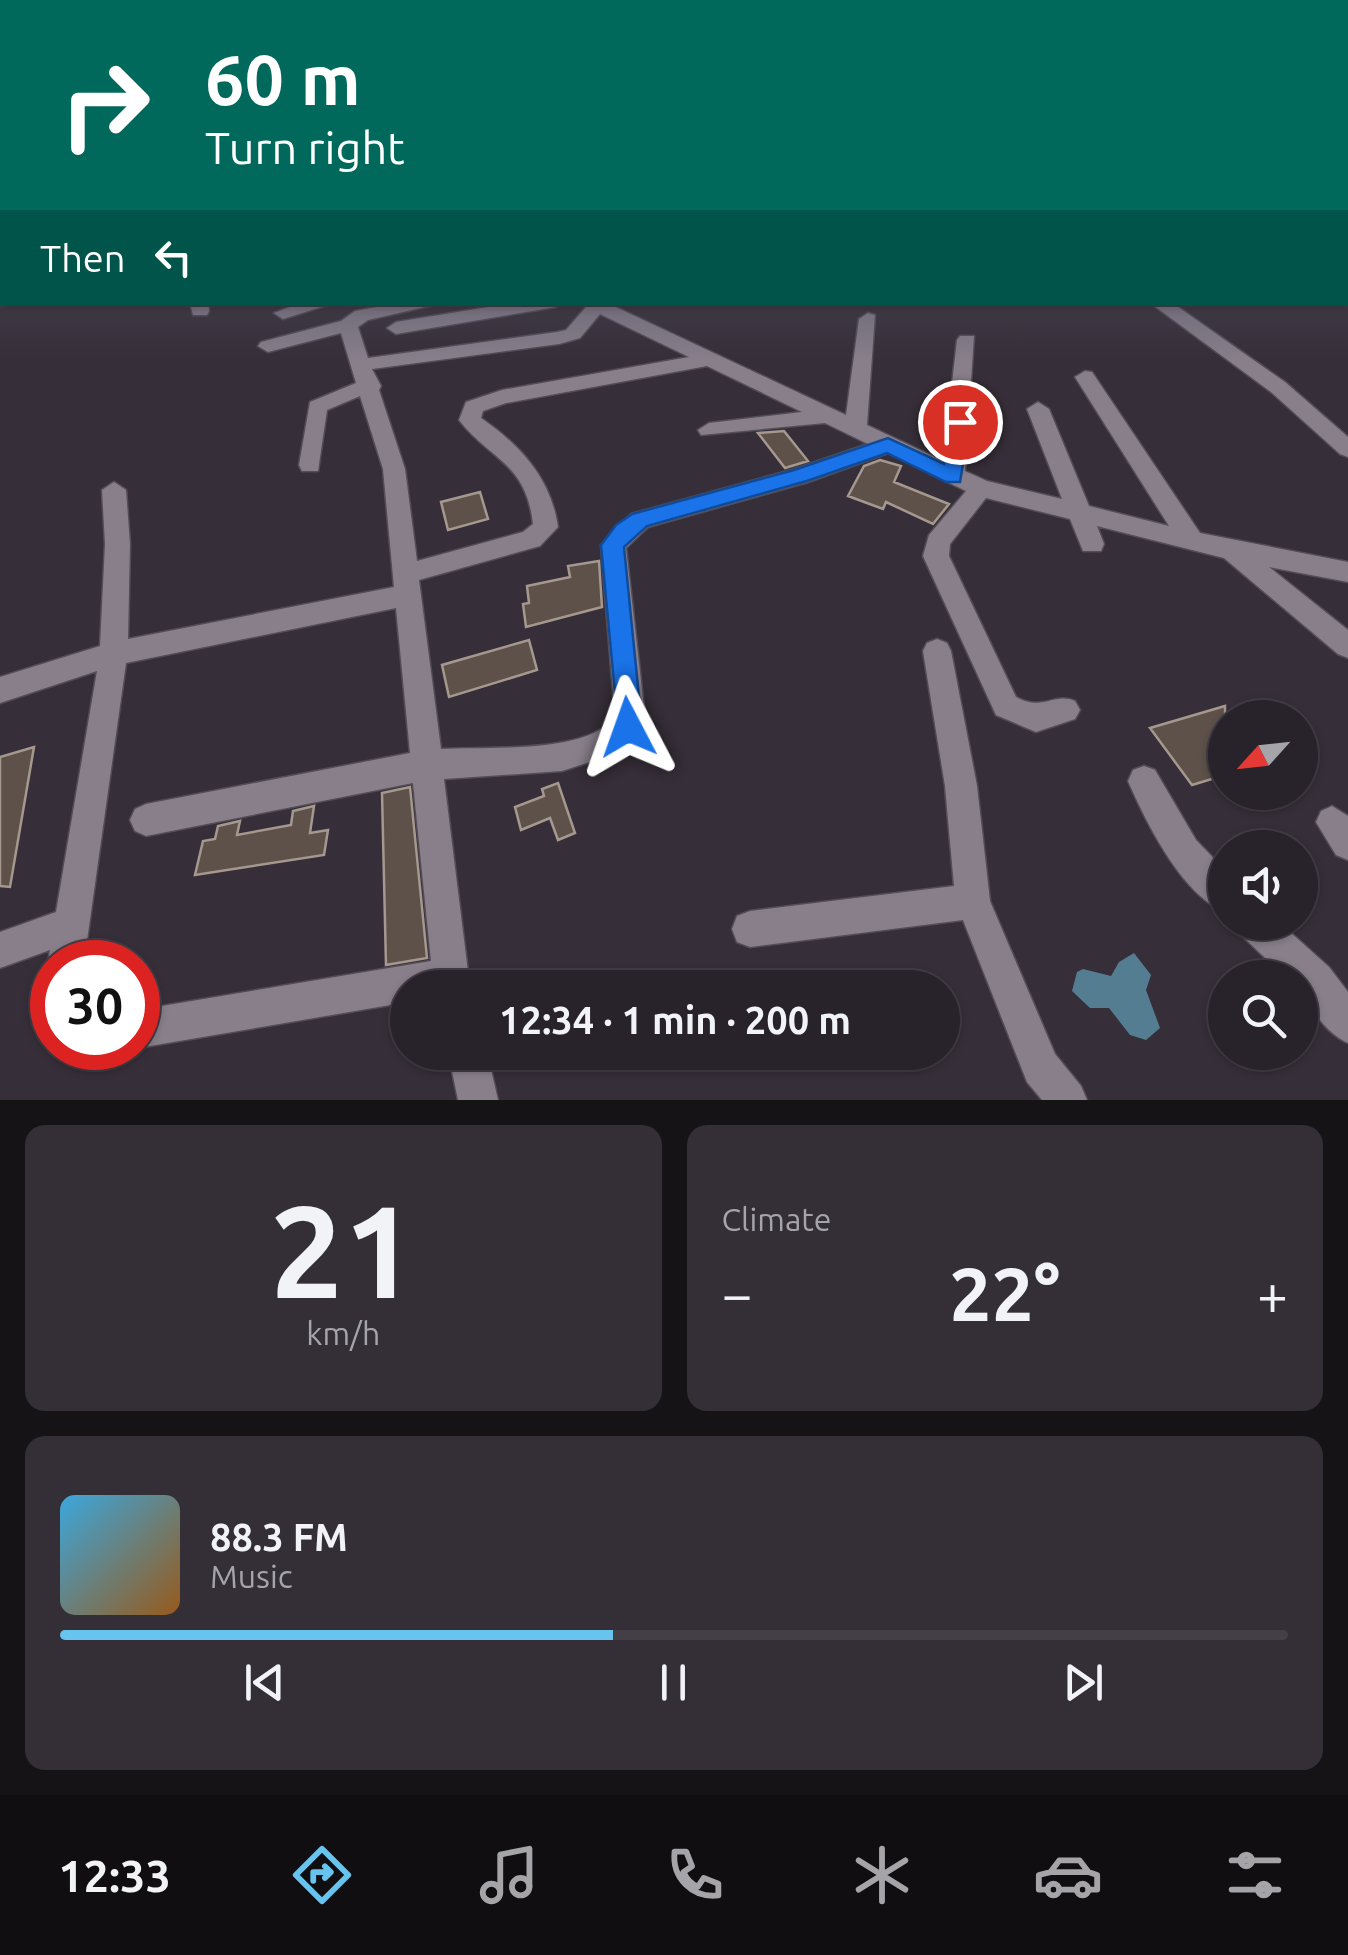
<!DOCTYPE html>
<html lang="en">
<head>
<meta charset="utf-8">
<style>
  body { margin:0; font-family:Ubuntu,sans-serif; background:#342f36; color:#f1f3f6; height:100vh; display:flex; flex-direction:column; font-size:38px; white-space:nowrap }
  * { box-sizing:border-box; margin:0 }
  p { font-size:32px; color:#a5a4a8 }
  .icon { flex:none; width:55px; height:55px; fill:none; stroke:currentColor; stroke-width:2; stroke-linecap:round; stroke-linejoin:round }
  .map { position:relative; height:1100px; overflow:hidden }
  .drawer { display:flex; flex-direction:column; gap:25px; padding:25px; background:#161317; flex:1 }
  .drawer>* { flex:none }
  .banner { position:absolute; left:0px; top:0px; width:1350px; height:305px; box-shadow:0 2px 8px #0004,0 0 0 2px #443f47; background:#00695c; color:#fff; overflow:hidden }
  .needle { width:65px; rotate:243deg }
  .tools { position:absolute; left:1208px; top:700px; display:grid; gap:20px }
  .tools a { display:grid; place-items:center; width:110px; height:110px; border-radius:50%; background:#28222a; box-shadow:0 2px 8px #0004,0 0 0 2px #443f47; font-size:50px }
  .speed { position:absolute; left:30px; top:940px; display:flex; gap:20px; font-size:50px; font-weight:700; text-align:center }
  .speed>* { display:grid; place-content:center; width:130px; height:130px; border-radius:50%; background:#28222a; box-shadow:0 2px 8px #0004,0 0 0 2px #443f47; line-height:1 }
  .speed .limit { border:15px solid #d22; background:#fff; color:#111 }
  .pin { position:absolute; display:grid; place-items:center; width:85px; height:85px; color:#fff; margin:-42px; border:5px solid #fff; border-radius:50%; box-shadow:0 2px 10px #0007 }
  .me { position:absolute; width:110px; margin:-55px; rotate:356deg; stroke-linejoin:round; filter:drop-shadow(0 0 8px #0008) }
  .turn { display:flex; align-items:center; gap:35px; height:210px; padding:0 40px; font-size:45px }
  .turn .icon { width:130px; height:130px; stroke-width:2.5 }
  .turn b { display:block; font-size:70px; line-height:85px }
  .then { display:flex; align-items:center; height:95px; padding:0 40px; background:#0003; gap:20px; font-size:38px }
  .big { font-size:75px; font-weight:700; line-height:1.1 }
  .drawer .card { flex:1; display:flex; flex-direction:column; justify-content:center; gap:15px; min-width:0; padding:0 35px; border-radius:20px; background:#342f36 }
  .drawer .dial { align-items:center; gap:0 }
  .dial b { font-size:130px; line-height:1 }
  .song { display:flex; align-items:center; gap:30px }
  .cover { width:120px; height:120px; border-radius:15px; background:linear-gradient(135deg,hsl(200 70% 55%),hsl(30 70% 35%)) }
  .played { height:10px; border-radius:5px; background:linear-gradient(90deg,#67c4ef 45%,#443f47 45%) }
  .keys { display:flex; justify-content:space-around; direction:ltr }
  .heat { display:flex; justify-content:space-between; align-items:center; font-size:55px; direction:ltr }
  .drawer .tiles { flex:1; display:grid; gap:25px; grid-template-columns:1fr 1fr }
  .card:last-child { grid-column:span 2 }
  .trip { position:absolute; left:390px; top:970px; width:570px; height:100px; border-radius:50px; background:#28222a; box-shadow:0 2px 8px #0004,0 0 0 2px #443f47; font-weight:700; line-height:100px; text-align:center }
  .dock { display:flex; height:160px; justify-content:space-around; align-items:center; background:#100e11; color:#a5a4a8 }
  .dock .icon { width:70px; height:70px }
  .dock .current { color:#67c4ef }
  .dock b { font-size:45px; color:#f1f3f6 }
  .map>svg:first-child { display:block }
  .water { fill:#547d91 }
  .building { fill:#5d5149; stroke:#a5988f; stroke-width:2.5 }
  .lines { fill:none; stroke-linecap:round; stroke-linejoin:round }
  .minor-casing { stroke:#534d55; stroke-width:3 }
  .minor { fill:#887f8b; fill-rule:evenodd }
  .route { fill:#1a73e8; stroke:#114b97; stroke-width:2.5 }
</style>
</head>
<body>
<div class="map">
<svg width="1348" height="1100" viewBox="0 0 1348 1100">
  <rect width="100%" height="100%" fill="#362e38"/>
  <path class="water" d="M1134,953L1151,975L1146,990L1160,1028L1146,1040L1130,1035L1109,1008H1090L1072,991L1077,972L1083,969L1111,976L1119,962Z"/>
  <path class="building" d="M784,431L808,461L785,468L758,433Z
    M880,460L901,466L894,482L949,504L933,524L886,502L883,509L848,496L864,466Z
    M480,492L488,519L448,530L441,502Z
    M599,561L602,607L526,627L523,604L529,603L527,586L570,577L568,566Z
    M529,640L537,670L449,697L442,665Z
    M1225,706V775L1192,785L1150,728Z
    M34,747L10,887L0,886V757Z
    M558,783L575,833L558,840L550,818L521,830L515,807L544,796L542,789Z
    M410,787L427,958L386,965L382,793Z
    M314,806L310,833L328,830L324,855L195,875L203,841L215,839L218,826L240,821L237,835L291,825L293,811Z"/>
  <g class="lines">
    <defs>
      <path id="minor" d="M190,302H208L209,311L207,315H193Z
        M303,302H337L283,319L274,313Z
        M403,302H447L368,320L358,327L368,358L557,332L566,330L586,307L580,302H605L846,415L859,319L868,313L875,315L867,425L943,461L957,340L960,336H974L965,471L987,481L1062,499L1027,409L1038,402L1049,409L1089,506L1169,526L1075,377L1085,371L1092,372L1200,533L1348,562V582L1269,567L1348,630V658L1338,654L1224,558L1097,526L1104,544L1101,551H1083L1070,519L986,498L950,544L949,556L1016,697C1043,712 1054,692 1075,701L1080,710L1075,719L1036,732L996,715L923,556L929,535L966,491L888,453L808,482L648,527L626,548L645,716L632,743L614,754L562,771L444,779L470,988H408V1002L138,1048V1010L431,961L413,783L146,836L135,831L130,820L135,809L146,804L410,753L396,608L126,663L84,962H52V973L48,962L50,950L0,968V932L56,912L97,671L0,703V677L100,646L105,544L102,490L114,482L126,490L130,544L128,639L394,587L383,469L360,396L327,410L318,471H302L299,465L310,402L356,383L341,333L268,352L258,346L261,342L341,321L355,311ZM600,314L689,357L502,390L466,402L459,420C490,460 526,462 533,524L523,532L417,561L405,469L379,390L381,386L372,369L559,344L580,338ZM707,366L802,412L709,423L698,430L701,435L825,423L868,444L795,469L631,514L601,545L615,716C590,755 483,746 441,749L419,580L540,546L558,527C551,478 520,445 481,418L483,411L506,403Z
        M519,302H565L556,307L396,334L387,328L396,322Z
        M1149,302H1171L1285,382L1348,437V457L1340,454L1271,392Z
        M937,639L947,643L951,651L977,786L990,901L1055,1054L1081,1086L1087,1100H1042L1027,1082L963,920L750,947L737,942L732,929L737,916L750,911L954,886L945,786L923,651L927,643Z
        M1144,766L1155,770L1196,840L1225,870V912C1182,895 1146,822 1128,781L1133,770Z
        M1332,806L1348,816V860L1336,855L1316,822L1321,811Z
        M1235,922H1279L1329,967L1348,992V1043C1328,1035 1300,1000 1300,978H1286L1240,934Z
        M448,1052H487L498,1100H458Z"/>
    </defs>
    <use href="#minor" class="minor-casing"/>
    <use href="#minor" class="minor"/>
  </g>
  <linearGradient id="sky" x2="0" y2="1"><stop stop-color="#1e191f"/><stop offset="0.57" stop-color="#4c4c5e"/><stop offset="1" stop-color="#4c4c5e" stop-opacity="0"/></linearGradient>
  <rect width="1348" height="362" fill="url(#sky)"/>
  <path class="route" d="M960,416L970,422L960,482H946L887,453L807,481L647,526L624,547L642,727L638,736L628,740L619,736L601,545L616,525L632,514L794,470L888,438L944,464L950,422Z"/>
</svg>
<div class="tools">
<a><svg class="needle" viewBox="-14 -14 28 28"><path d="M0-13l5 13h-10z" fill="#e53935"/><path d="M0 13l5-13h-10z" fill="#a5a4a8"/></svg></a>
<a><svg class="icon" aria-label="sound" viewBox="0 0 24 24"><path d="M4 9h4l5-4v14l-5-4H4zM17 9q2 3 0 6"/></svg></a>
<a><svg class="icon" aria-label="search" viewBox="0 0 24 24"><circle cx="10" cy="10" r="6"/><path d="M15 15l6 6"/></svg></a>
</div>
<div class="speed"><div class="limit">30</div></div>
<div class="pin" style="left:960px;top:422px;background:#d93025"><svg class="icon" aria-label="arrive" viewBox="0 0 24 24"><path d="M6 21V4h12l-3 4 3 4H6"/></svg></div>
<svg class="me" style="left:628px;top:727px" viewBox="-20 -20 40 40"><path d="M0-17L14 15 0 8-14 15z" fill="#1a73e8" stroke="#fff" stroke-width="4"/></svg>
<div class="trip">12:34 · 1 min · 200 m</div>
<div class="banner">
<div class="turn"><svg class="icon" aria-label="right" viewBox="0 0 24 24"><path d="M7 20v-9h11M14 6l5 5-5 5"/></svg><div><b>60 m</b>Turn right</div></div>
<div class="then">Then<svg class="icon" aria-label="left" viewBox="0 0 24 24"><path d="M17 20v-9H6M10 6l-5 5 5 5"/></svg></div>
</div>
</div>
<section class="drawer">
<div class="tiles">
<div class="card dial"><b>21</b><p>km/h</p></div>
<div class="card"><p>Climate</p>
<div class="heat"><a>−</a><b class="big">22°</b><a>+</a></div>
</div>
<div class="card">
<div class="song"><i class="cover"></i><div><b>88.3 FM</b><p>Music</p></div></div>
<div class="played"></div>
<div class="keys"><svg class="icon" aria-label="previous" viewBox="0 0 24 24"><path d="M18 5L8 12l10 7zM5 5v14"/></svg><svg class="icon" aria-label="pause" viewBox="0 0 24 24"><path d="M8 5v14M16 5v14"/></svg><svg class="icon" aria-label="next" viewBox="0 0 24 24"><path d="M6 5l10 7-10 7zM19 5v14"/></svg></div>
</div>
</div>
</section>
<nav class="dock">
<b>12:33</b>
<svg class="icon current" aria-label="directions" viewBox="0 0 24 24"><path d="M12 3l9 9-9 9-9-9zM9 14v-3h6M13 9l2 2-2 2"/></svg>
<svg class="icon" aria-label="music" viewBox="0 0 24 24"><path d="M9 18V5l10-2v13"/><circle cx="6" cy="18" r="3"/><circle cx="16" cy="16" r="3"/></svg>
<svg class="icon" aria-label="phone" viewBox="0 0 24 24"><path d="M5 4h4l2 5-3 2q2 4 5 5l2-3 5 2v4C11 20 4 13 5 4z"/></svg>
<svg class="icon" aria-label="climate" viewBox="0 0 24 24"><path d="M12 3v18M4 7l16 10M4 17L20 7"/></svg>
<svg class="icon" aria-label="car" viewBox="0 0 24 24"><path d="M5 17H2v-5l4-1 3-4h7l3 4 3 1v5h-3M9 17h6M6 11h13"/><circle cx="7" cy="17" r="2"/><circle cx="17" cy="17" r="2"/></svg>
<svg class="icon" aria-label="filters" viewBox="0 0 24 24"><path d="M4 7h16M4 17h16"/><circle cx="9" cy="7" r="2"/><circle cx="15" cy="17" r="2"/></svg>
</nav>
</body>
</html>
